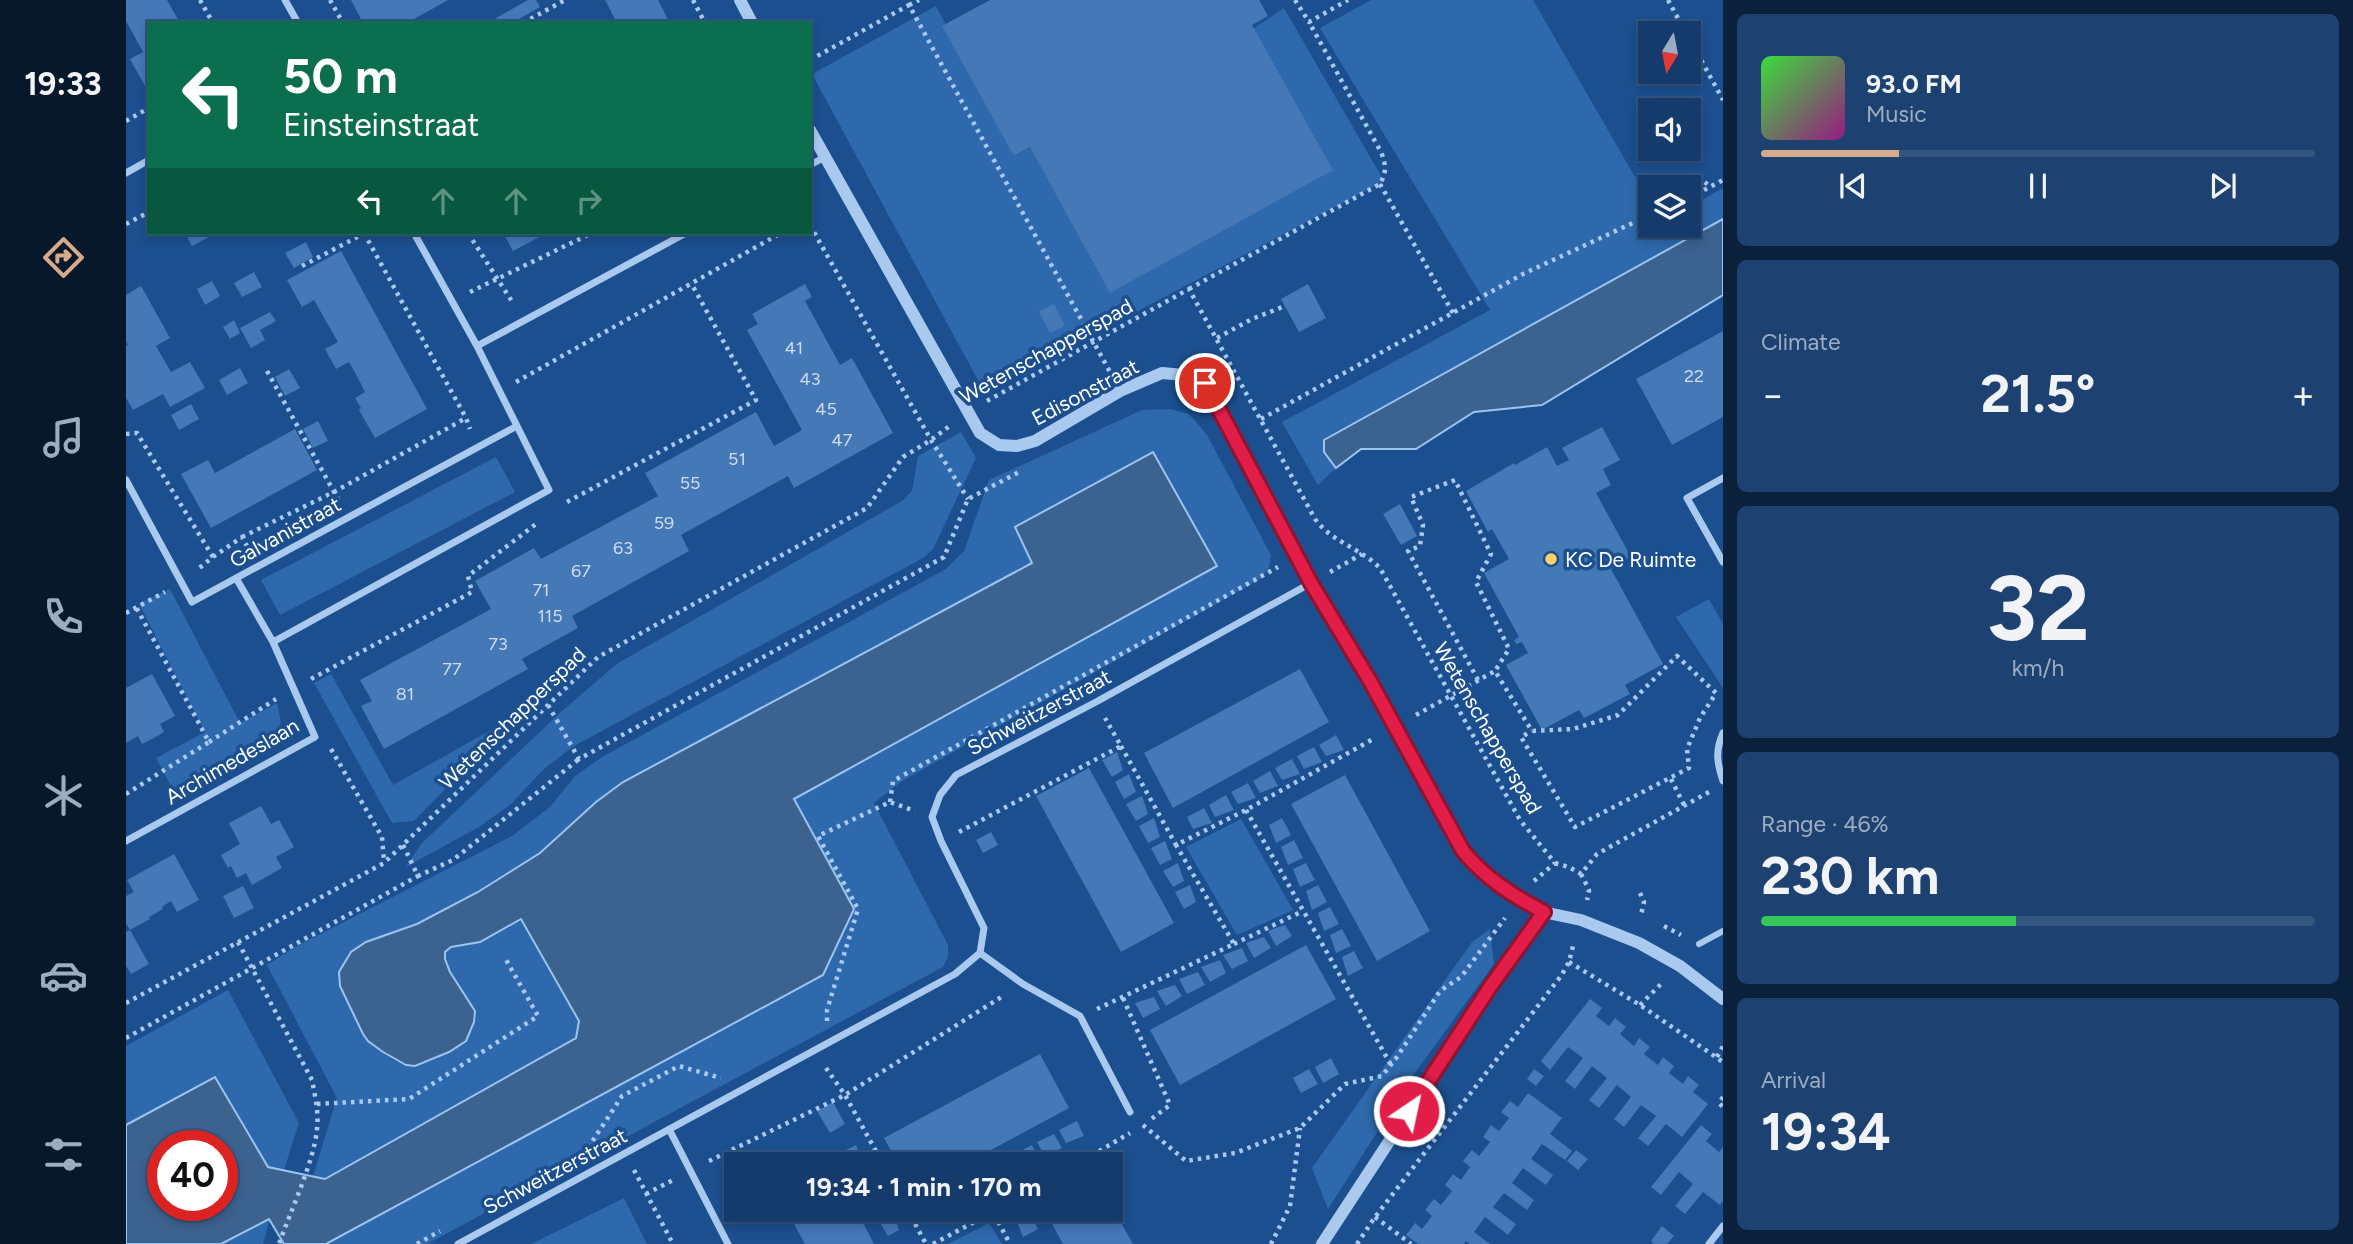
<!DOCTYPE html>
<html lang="en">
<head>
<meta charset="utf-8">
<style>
  body { margin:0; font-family:Figtree,sans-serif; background:#1d4271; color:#f1f3f6; height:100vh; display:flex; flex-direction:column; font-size:26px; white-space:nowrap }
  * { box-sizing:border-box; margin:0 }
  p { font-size:23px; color:#9dadc1 }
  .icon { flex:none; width:38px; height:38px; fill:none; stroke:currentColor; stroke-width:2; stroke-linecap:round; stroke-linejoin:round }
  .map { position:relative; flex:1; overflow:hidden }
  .side { display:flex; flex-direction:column; gap:14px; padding:14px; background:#0b203b; width:630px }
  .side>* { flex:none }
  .banner { position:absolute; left:21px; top:21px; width:665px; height:214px; border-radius:0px; box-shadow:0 4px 10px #0003,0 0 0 2px #33557e; background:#0b6e4f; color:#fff; overflow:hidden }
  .needle { width:46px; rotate:190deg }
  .buttons { position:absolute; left:1512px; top:21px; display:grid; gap:14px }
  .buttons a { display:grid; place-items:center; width:63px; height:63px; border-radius:0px; background:#143b6b; box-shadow:0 4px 10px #0003,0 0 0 2px #33557e; font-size:35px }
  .speed { position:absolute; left:21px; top:1130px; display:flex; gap:14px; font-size:35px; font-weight:700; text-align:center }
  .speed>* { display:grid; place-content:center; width:91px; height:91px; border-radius:50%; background:#143b6b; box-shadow:0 4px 10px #0003,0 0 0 2px #33557e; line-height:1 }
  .speed .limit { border:10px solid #d22; background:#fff; color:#111 }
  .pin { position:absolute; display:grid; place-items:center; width:60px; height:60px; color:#fff; margin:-30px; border:4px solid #fff; border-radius:50%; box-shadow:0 2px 7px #0007 }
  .me { position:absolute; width:77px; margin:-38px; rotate:34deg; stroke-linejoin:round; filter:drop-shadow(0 0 5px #0008) }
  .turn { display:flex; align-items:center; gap:24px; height:147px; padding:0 21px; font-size:32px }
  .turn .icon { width:91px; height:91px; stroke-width:2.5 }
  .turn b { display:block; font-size:49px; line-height:60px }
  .lanes { display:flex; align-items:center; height:66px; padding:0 21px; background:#0003; justify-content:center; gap:35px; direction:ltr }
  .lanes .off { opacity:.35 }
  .big { font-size:52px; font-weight:700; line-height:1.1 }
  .side .tile { flex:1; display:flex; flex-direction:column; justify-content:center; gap:10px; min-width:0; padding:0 24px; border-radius:10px; background:#1d4271 }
  .side .dial { align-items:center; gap:0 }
  .dial b { font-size:91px; line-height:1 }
  .song { display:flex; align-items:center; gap:21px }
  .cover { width:84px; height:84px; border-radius:10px; background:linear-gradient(135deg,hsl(120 70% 55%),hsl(310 70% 35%)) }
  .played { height:7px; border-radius:4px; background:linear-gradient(90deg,#d6ab8b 25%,#33557e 25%) }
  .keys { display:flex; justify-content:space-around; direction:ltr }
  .heat { display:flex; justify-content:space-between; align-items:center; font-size:38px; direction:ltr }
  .charge { height:10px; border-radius:5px; background:linear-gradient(90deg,#34c759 46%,#33557e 0) }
  .trip { position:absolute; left:598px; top:1152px; width:399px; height:70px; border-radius:0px; background:#143b6b; box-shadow:0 4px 10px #0003,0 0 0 2px #33557e; font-weight:700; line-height:70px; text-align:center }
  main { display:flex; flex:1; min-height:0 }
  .dock { display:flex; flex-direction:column; width:126px; justify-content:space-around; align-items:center; background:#08182b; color:#9dadc1 }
  .dock .icon { width:49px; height:49px }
  .dock .current { color:#d6ab8b }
  .dock b { font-size:32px; color:#f1f3f6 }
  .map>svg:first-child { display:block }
  .green { fill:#2e69ad }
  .water { fill:#3c6290; stroke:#9cc4f0; stroke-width:2; fill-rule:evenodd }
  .building { fill:#4478b7 }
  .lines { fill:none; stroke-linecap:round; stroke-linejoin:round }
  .path { stroke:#a9c9ee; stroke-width:4.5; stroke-dasharray:3.5 5; stroke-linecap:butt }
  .pedestrian { stroke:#a9c9ee; stroke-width:6 }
  .minor { stroke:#a9c9ee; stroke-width:7 }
  .tertiary { stroke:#a9c9ee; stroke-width:12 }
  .route-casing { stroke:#92132f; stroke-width:18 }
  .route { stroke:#e11d48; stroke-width:12 }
  .poi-dot { fill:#ffd166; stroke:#1b4f8f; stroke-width:2.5 }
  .labels { text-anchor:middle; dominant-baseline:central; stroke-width:7; stroke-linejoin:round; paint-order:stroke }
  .number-label { font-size:18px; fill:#d0dded }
  .street-label { font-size:21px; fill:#fff; stroke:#1b4f8f }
  .poi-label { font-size:21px; fill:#fff; stroke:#1b4f8f; text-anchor:start }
</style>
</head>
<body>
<main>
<nav class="dock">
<b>19:33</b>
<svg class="icon current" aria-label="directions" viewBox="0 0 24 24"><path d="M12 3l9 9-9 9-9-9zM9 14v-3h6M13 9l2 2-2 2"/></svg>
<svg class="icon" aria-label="music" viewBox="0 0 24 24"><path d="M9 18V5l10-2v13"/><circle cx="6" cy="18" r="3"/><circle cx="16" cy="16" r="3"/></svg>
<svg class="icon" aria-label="phone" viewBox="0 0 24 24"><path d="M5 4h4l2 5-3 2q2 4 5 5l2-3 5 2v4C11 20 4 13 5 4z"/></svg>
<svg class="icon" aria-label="climate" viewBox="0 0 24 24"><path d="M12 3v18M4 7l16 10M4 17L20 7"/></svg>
<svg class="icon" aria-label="car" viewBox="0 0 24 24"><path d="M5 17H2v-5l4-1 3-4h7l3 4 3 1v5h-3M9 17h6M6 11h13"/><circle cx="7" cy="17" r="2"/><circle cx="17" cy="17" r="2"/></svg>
<svg class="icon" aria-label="filters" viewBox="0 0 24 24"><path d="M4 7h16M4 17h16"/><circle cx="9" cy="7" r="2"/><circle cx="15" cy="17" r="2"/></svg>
</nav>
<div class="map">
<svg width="1597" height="1244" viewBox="0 0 1597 1244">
  <rect width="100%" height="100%" fill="#1b4f8f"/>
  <path class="green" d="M1245,0H1407L1524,203V226H1563V207L1597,188V219L1388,335L1198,452L1210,468L1192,485L1156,422L1364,310L1194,28Z
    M810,6L890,155L1127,29L1158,8L1258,181L974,331L860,395L686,74Z
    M1044,409L1063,414L1081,435L1145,555L1143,568L1134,579L776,781L748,803L822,945V957L817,967L301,1244H200L697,975L728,909L668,799L1091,566L1027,452L889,527L906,562L497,782L470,802L414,853L352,892L291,924L240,942L225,952C227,973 227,997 231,1018C235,1038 269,1070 291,1065C309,1061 325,1051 340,1041L349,1011C338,994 319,973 319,952L325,947L354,942L395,919L453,1021L450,1038L199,1179L187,1176L211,1098L141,965L167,948L386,836L425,806L449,776L476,757L820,569L838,551L863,480L1016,410Z
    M835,432L850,458L807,549L797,558L448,746L418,769L385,804L353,827L280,867L295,844L436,711L492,663L776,501L786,491L792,456Z
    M370,457L389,492L154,615L135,580Z
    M44,589L114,723L151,703L155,722L144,746L49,794L30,758L79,732L13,604Z
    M1583,599L1597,624V688L1550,617Z
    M205,674L267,785L390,716L288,821L266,823L188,683Z
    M1115,819L1167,910L1111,935L1060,847Z
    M1364,929L1368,964L1291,1070L1202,1209L1186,1168L1346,942Z
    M102,990L173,1123L158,1170L142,1168L89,1077L0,1125V1046Z
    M498,1198L521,1244H405Z
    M144,1219L137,1244H95Z
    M863,1223L876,1244H822Z"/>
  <path class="water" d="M1597,219V295L1416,405L1348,412L1290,449H1235L1210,468L1198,452V440Z
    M1027,452L1091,566L668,799L728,909L697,975L200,1244H158L143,1219L95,1244H0V1125L89,1077L142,1167L199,1179L450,1038L453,1021L395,919L354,942L325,947L319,952V959L324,972L349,1011L348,1022L340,1041L323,1052L289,1066L280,1065L257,1052L242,1041L237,1034L214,986L213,972L225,952L240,942L291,924L352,892L414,853L470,802L497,782L906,563L889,527ZM37,1146H96V1206H37Z"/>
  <path class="building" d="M0,0H41L54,23H23V84L19,86L4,59L17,52L0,21Z
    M225,0H322L281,23H237Z
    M402,0H410L414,7L386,23H373L370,18Z
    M479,0H532L544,23H491Z
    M864,0H1133L1142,16L1126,25L1207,170L984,293L904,147L888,156L816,26Z
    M59,233H91L66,246Z
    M377,233H421L387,251Z
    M180,242L187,257L168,268L159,253Z
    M215,251L301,409L249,438L233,410L235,408L229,398L239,392L232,378L223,362L210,369L199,349L212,342L188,300L176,307L161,280Z
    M128,272L136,287L116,297L108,283Z
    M86,281L94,296L79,305L71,289Z
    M679,284L686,297L679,301L714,365L726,358L767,433L668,488L662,476L555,535L563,551L446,616L452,628L396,659L402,669L258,749L235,706L246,701L234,680L365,609L349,581L408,548L415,559L532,496L519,473L630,412L648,446L676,430L621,330L632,324L626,314Z
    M1182,284L1200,318L1173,332L1155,299Z
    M15,286L44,338L30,346L45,372L64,362L79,388L44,407L37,394L7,410L0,398V346L2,345L0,341V295Z
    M928,304L939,326L924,333L913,311Z
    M144,312L150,321L134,330L139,340L125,348L114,328Z
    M108,320L114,333L104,339L97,327Z
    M1597,331V417L1546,445L1510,379Z
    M114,368L122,383L101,395L93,380Z
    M163,369L174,388L159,396L149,377Z
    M65,404L73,419L53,430L45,415Z
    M192,421L202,441L187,448L177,429Z
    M1476,427L1494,460L1477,469L1485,485L1470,493L1505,557L1485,569L1537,664L1499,685L1504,694L1458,718L1453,710L1416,730L1380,665L1402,653L1396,642L1390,644L1388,640L1393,637L1358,573L1383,559L1366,529L1362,532L1340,491L1388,463L1389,465L1421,447L1431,466L1443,460L1436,448Z
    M169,429L191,470L85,528L55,474L82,460L89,473Z
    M1274,504L1291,536L1275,545L1257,514Z
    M1174,669L1203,722L1047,808L1018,753Z
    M26,674L49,716L34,724L38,732L28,738L16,744L12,736L0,743V688Z
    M1210,735L1218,750L1200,756L1193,745Z
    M1188,747L1196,762L1178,769L1171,756Z
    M991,752L997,770L986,777L976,760Z
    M1166,759L1174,774L1156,780L1149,768Z
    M963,768L1048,923L995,952L910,796Z
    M1144,771L1152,786L1134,793L1127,781Z
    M1003,774L1010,792L998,799L989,782Z
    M1219,775L1304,931L1251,961L1165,804Z
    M1122,783L1130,798L1112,804L1105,792Z
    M1100,795L1108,810L1089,817L1083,805Z
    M1016,796L1022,814L1010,821L1000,804Z
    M135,806L145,824L153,820L168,847L150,857L156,868L126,885L120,873L111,878L105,866L102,868L95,855L114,844L103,823Z
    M1078,808L1086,823L1067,829L1061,817Z
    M1028,818L1034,837L1022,843L1013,826Z
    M1156,818L1165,835L1150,843L1143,825Z
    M865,832L872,845L857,853L850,840Z
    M1168,840L1177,858L1162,865L1155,847Z
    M1039,841L1046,859L1034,865L1025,848Z
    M48,854L73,900L51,912L45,901L36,907L37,909L23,917L24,919L4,930L0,923V896L8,892L1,880Z
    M1052,863L1058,881L1047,887L1037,871Z
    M1180,863L1189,880L1174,887L1167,869Z
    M1064,885L1070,902L1058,909L1049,892Z
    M1192,885L1201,902L1186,910L1180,891Z
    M117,886L128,908L108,918L97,896Z
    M1204,907L1213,924L1198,931L1192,913Z
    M1159,925L1166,936L1150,946L1142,931Z
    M1216,929L1225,946L1210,953L1204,935Z
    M4,930L23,964L5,974L0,966V932Z
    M1138,937L1145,948L1128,958L1120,943Z
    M1180,945L1210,999L1054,1085L1024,1030Z
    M1116,948L1122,961L1106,969L1097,955Z
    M1228,951L1237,968L1222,976L1216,957Z
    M1094,960L1100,973L1084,982L1075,967Z
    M1072,972L1079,985L1061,994L1053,979Z
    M1049,985L1056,996L1040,1006L1031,991Z
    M1028,997L1034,1009L1017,1018L1009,1003Z
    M1464,999L1476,1008L1470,1016L1483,1026L1489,1018L1500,1027L1494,1034L1508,1046L1513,1038L1524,1047L1518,1054L1532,1065L1537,1057L1548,1066L1543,1073L1557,1084L1562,1076L1573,1085L1567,1092L1582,1104L1556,1137L1540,1124L1522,1146L1512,1138L1530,1116L1515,1105L1498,1127L1488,1119L1505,1097L1491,1085L1473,1108L1463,1100L1481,1078L1466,1066L1449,1089L1439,1081L1457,1058L1442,1047L1424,1070L1415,1061Z
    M914,1054L943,1108L839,1164H772L758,1138Z
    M1205,1058L1213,1074L1197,1083L1189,1067Z
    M1183,1069L1192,1084L1175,1093L1167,1078Z
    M1408,1069L1418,1076L1410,1086L1401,1079Z
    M1402,1093L1436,1118L1424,1134L1446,1151L1439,1160L1416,1144L1405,1159L1427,1175L1420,1185L1397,1168L1386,1183L1408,1200L1401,1210L1378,1193L1367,1207L1390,1224L1382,1235L1359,1217L1348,1232L1364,1244H1344L1340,1241L1338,1244H1292L1280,1235L1289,1223L1296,1229L1306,1216L1299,1210L1308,1199L1315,1205L1326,1191L1319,1185L1327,1174L1335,1180L1344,1167L1337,1161L1346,1150L1353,1156L1364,1142L1357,1137L1365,1125L1373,1131L1383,1118L1375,1112L1384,1101L1392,1107Z
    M707,1102L719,1124L704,1133L691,1111Z
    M951,1121L958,1136L940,1143L933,1130Z
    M1575,1125L1586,1134L1580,1141L1593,1152L1597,1147V1201L1594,1205L1577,1192L1559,1214L1549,1206L1567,1184L1553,1172L1535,1195L1525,1187Z
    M928,1134L936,1148L918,1155L911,1142Z
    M730,1145L737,1163L722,1164L716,1152Z
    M906,1145L914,1160L903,1164H894L889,1154Z
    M1450,1150L1462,1159L1452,1170L1441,1161Z
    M985,1205L1007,1244H937L918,1209H985Z
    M660,1209H730L748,1244H679Z
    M767,1212L773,1230L762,1236L752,1219Z
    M903,1212L912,1229L897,1237L890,1219Z
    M1536,1226L1548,1236L1541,1244H1528L1525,1241Z"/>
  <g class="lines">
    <path class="path" d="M74,0L87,23
      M204,0L217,23
      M567,0L579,23
      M1169,0L1183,22L1222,0
      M1542,0L1560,33
      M783,5L793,0
      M397,23L439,0
      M1563,38L1597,100
      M684,60L783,5L984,372
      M0,121L23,108
      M1572,177L1585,187
      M1254,184L1327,313
      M1563,198L1597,180
      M0,224L23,212
      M684,225L805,440L842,499
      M238,233L340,418
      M342,233L387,303
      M176,266L239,233
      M1063,289L1254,184C1261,171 1260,165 1255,152L1183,22
      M344,292L466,233
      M1091,338L1126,319L1159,306
      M141,371L213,501
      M390,382L655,233
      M861,401L1063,289L1189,519C1206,542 1234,548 1254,568L1394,820L1429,863
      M1135,419L1397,274L1524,215
      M0,434L11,433L87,557L72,569
      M441,502L630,400L565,283
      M116,537L208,492L340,418L344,429
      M87,557L116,537L122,548
      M1204,572L1236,554
      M0,613L39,592
      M185,679L346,592L342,576L410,524
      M1352,680L1282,551L1294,546L1297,525L1285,497L1329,480L1365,554L1350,582L1383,649L1369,671
      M422,705L453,759L818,557L842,499L895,471
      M1290,715L1369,671L1406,731L1447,729L1492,715L1551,656L1590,693L1574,718L1561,749L1563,768L1449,827L1395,737L1406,731
      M83,742L150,699
      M995,746L1050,845L1120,810L1249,738
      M205,749L256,837L258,862
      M1545,779L1558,805
      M0,794L83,742L10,607
      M764,802L767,781L1152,567
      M1120,810L1265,1065
      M833,832L995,746L979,718
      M277,845L292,876L327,860L453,759
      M1429,863L1443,867L1455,874L1471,854L1583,792
      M1455,874L1463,890L1461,900
      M1408,881L1429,863
      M1514,893L1518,902L1515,915
      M1538,926L1555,935
      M112,942L186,1080C189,1096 193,1113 191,1129C188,1162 164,1212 153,1244
      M1108,944L1177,911
      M1443,962L1514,1005L1597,1062
      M997,998L1044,1105L1024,1120
      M0,1003L258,863L472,657L741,508L777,457L805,440L825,425
      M1514,1005L1537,982
      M971,1009L1108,944L1050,845
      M701,1021V1010L732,909L692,836L764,802L789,811
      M0,1038L292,876
      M1591,1057L1597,1046
      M700,1068L719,1095L757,1164
      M1597,1097L1593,1103L1597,1107
      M191,1104L283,1099L412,1016L379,958
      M1017,1125L1060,1161L1109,1153L1174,1128L1219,1084L1256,1076L1271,1057L1314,991L1335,977L1379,918
      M462,1148L496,1096L553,1066L595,1078
      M583,1161L719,1095L877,996
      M951,1164L1004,1133
      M508,1170L547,1244
      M520,1194L547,1180
      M781,1209L800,1244
      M872,1209L867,1212L884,1244
      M1249,1217L1285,1244
      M291,1244L314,1231
      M807,1244L867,1212
      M1145,1244L1164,1206L1174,1128
      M1231,1244L1249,1217L1435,976L1443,962L1448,942"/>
    <path class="pedestrian" d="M1573,944L1597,931"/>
    <path class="minor" d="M159,0L172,23
      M684,165L699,157
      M0,173L23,160
      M288,233L351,346
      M1597,478L1561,498L1597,562
      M0,480L66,602L391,426
      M147,642L423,490L351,346L560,233
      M1597,733C1589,751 1591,763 1597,781
      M0,841L189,737L147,642L110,578
      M854,953L897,984L954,1016L1004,1112
      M543,1129L602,1244
      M332,1244L829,974L854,953L858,928L815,841L806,817L814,795L830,775L970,702L1185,583
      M1583,1244L1597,1226"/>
    <path class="tertiary" d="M614,0L626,23
      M684,130L854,433L873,445L891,446L909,441L994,391L1036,373L1058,375L1079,383L1185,583L1244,681L1337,851L1351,869L1393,899L1417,912L1455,920L1513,943L1554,966L1597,999
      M1196,1244L1364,987L1417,912"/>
  </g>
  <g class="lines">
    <defs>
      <path id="route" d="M1079,383L1185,583L1244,681L1337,851C1359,878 1387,896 1418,912L1364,987L1283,1111"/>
    </defs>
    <use href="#route" class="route-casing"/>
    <use href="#route" class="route"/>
  </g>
  <circle class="poi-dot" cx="1425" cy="559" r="7"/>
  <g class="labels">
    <g class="number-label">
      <text x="668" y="348">41</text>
      <text x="1568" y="376">22</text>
      <text x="684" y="379">43</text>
      <text x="700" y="409">45</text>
      <text x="716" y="440">47</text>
      <text x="611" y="459">51</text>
      <text x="564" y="483">55</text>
      <text x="538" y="523">59</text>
      <text x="497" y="548">63</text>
      <text x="455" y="571">67</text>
      <text x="415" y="590">71</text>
      <text x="424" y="616">115</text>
      <text x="372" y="644">73</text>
      <text x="326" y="669">77</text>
      <text x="279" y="694">81</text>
    </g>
    <g class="street-label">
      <text transform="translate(920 351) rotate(-29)">Wetenschapperspad</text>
      <text transform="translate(959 392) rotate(-28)">Edisonstraat</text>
      <text transform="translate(159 532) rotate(-29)">Galvanistraat</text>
      <text transform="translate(913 712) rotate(-28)">Schweitzerstraat</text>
      <text transform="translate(386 718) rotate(-44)">Wetenschapperspad</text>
      <text transform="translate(1362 728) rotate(60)">Wetenschapperspad</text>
      <text transform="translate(106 761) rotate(-30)">Archimedeslaan</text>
      <text transform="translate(429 1171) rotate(-28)">Schweitzerstraat</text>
    </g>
    <g class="poi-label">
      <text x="1439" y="559">KC De Ruimte</text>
    </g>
  </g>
</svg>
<div class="buttons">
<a><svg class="needle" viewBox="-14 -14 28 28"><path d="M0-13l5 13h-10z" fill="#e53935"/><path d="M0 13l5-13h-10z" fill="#9dadc1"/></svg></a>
<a><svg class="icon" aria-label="sound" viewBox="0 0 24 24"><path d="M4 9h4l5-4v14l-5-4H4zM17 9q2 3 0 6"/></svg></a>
<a><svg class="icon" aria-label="layers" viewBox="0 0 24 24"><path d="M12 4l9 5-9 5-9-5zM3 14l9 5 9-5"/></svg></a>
</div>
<div class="speed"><div class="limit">40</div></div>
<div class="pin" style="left:1079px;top:383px;background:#d93025"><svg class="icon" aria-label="arrive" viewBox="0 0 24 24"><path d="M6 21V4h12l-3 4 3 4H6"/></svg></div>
<svg class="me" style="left:1283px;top:1111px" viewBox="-20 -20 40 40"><circle r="17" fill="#e11d48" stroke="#fff" stroke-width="3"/><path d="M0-11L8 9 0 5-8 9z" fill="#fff"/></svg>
<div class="trip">19:34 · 1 min · 170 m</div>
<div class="banner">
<div class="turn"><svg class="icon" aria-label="left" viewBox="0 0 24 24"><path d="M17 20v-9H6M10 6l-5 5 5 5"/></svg><div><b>50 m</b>Einsteinstraat</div></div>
<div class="lanes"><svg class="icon" aria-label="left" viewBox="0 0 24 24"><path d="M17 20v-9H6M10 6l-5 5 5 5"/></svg><svg class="icon off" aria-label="ahead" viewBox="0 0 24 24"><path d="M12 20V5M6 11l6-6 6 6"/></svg><svg class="icon off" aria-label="ahead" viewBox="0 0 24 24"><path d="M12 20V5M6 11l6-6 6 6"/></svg><svg class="icon off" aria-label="right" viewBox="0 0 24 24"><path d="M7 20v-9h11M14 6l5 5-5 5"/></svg></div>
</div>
</div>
<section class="side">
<div class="tile">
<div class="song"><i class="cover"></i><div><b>93.0 FM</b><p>Music</p></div></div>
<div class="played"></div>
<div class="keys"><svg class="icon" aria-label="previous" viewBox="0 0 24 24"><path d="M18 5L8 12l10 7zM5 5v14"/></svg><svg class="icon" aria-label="pause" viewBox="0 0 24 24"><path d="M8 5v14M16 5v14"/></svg><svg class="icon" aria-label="next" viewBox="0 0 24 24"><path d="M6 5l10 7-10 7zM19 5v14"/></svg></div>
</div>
<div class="tile"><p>Climate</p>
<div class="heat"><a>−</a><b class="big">21.5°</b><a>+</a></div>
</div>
<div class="tile dial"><b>32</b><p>km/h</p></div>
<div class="tile"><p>Range · 46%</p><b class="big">230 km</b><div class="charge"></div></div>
<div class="tile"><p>Arrival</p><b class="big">19:34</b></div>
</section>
</main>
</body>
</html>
